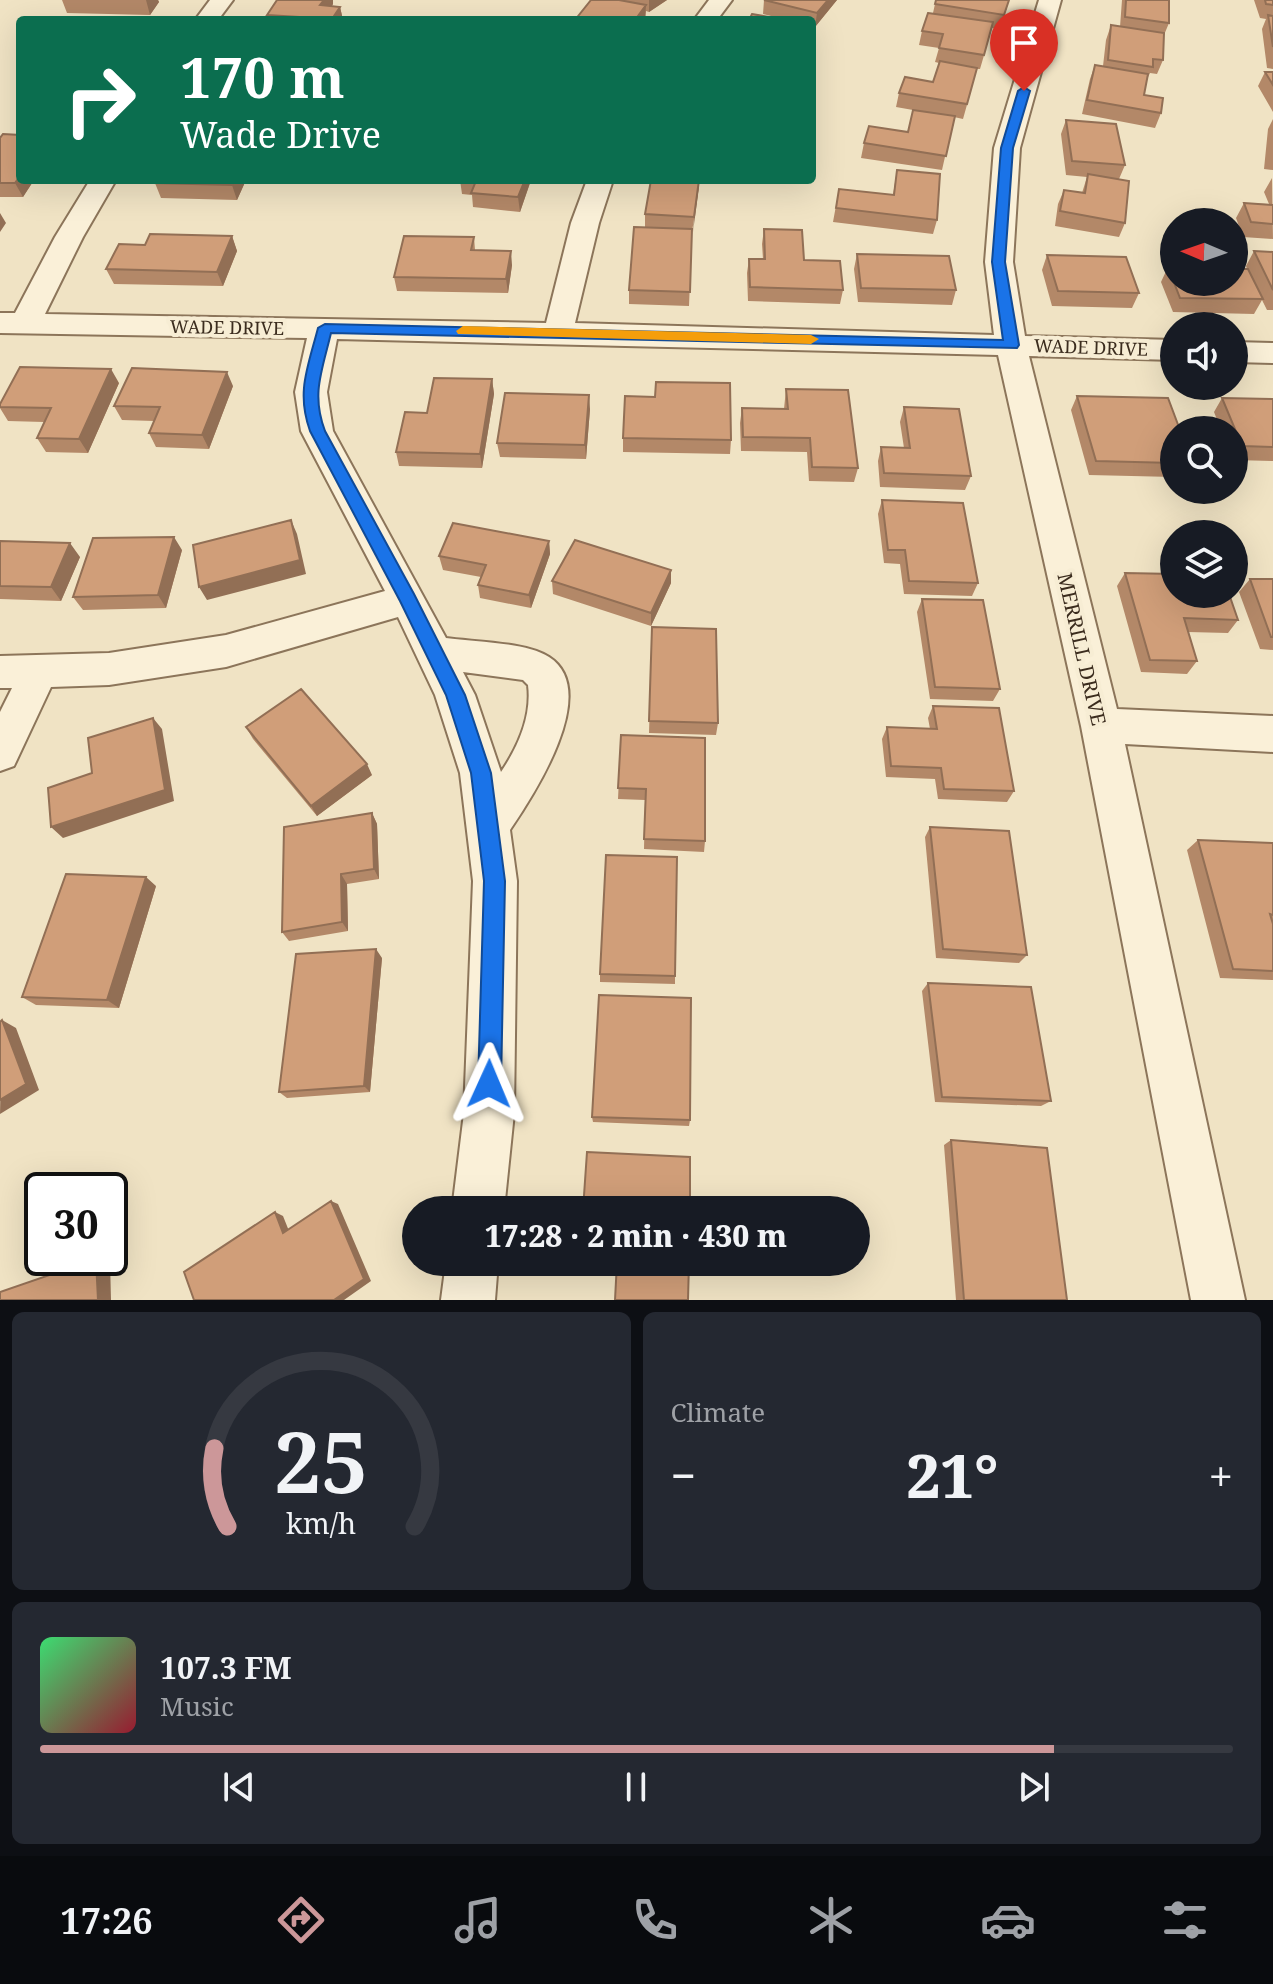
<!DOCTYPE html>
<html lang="en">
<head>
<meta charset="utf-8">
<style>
  body { margin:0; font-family:"Noto Serif",serif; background:#242831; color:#f1f3f6; height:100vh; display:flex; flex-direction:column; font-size:30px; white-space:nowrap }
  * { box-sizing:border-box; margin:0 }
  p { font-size:26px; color:#9ea1a6 }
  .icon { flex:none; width:44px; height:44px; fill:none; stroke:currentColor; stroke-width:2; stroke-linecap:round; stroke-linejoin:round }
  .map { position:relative; height:1300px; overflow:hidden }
  .drawer { display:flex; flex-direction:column; gap:12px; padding:12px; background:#0d0f14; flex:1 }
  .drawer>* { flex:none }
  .banner { position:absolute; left:16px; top:16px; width:800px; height:168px; border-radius:8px; box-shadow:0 8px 32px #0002; background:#0b6e4f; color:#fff; overflow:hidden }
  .needle { width:52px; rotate:272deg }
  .tools { position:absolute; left:1160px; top:208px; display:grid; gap:16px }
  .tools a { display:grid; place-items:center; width:88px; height:88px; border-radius:50%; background:#171b24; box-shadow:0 8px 32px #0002; font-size:40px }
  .speed { position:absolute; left:24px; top:1172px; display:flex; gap:16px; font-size:40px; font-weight:700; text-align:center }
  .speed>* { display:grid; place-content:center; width:104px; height:104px; border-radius:50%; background:#171b24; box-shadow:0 8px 32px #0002; line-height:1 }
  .speed .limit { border:4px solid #111; border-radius:12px; background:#fff; color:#111 }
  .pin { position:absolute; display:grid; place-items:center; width:68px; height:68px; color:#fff; margin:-82px -34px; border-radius:50% 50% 50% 0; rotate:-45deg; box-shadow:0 0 8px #0007 }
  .pin .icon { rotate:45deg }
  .me { position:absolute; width:88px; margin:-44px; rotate:1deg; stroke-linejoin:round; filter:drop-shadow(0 0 6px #0008) }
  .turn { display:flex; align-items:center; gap:28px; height:168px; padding:0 32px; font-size:36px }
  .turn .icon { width:104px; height:104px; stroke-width:2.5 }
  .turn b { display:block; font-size:56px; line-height:68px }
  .big { font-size:60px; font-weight:800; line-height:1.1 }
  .drawer .card { flex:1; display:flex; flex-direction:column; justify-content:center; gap:12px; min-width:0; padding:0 28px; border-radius:12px; background:#242831 }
  .drawer .dial { align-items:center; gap:0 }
  .dial svg { height:208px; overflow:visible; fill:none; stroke:#363941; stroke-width:7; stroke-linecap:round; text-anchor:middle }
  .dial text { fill:#f1f3f6; stroke:none }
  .song { display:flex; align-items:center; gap:24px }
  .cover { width:96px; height:96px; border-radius:12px; background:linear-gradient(135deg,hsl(140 70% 55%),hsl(350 70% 35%)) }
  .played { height:8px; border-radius:4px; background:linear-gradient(90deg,#cc9799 85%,#363941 85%) }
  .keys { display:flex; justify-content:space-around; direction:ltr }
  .heat { display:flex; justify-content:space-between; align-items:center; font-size:44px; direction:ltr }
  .drawer .tiles { flex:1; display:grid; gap:12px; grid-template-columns:1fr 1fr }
  .card:last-child { grid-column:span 2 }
  .trip { position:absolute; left:402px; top:1196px; width:468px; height:80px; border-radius:40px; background:#171b24; box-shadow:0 8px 32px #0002; font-weight:800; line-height:80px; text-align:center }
  .tabs { display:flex; height:128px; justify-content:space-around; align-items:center; background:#090b0e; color:#9ea1a6 }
  .tabs .icon { width:56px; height:56px }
  .tabs .current { color:#cc9799 }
  .tabs b { font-size:36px; color:#f1f3f6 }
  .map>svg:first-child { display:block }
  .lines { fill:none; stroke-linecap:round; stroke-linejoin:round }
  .minor-casing { stroke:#8c755a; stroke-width:4 }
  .minor { fill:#faf0d8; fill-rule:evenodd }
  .wall { fill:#b38868 }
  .shaded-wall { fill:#926f55 }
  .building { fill:#d09e79; stroke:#926f55; stroke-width:2 }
  .route { fill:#1a73e8; stroke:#114b97; stroke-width:2 }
  .slow { fill:#f59e0b }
  .labels { text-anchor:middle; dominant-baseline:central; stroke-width:8; stroke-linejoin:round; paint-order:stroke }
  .far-street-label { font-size:18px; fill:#3b2c1e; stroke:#f7edd4 }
  .street-label { font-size:20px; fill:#3b2c1e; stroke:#f7edd4 }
</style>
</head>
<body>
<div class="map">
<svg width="1273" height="1300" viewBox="0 0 1273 1300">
  <rect width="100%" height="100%" fill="#f0e3c4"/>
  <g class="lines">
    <defs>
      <path id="minor" d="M210,0H233L218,20H195Z
        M709,0H732L717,20H694Z
        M1039,0H1061L1020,148L1013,262L1025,336L1174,340V360L1029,356L1117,709L1273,716V752L1125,744L1245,1300H1191L1081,726L998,355L337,339L327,392L333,431L446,638C474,642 526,642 549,657C602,691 533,796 510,830L517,881L514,1113L504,1210H452L464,1113L473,881L460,773L435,695L398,617L226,667L109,685L51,687L14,766L0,771V712L12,688H0V656L109,653L226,635L385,591L301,431L295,392L307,338L0,333V313H15L55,237L90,180H116L83,237L45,314L546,323L571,223L587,180H613L599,223L575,323L994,335L985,262L994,148ZM463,672L523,680L528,685C532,716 518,747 501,772L475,695Z
        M1234,342L1273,343V363L1234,362Z
        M446,1262H498L495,1300H441Z"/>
    </defs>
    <use href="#minor" class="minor-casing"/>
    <use href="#minor" class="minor"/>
  </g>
  <path class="wall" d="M62,0H158L159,2L150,15L67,13Z
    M591,0H667L649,12L646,11L645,20H575Z
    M764,0H837L815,27L812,26V20H787L763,14Z
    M1009,0L1000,30L992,28L980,69H977L963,119L954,117L942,170L861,158L864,143L908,132L913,110L896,107L899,93L933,82L939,63L935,62L939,48L919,45L922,31L933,13L935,4Z
    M1122,0H1169V23L1164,35L1163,60L1157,74L1150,73L1146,81L1144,95L1161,113L1155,128L1082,114L1090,79L1095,65L1103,66L1106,40L1111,25L1120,27Z
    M1254,0H1273V69L1267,68L1262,29L1266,19L1260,18Z
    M333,4L332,6L340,7L343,20H268L267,15Z
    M1265,72H1273V112L1258,86Z
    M1273,119V170L1264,169L1268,129Z
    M1066,120L1125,165L1119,179L1125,223L1119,237L1055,226L1058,204L1064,190L1082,193L1087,177L1066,175L1061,134Z
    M0,138L20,180H34L23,197H0Z
    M897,170L937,220L933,234L833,222L839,189L893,195Z
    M1272,178L1273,239L1243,237L1236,218L1244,203L1269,204L1264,192Z
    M246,180L237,200L161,198L155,183Z
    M460,180H531L520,212L473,207L472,195L462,194Z
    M699,186L692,232L689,306L629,304V290L645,228V214Z
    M764,229L843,290L840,304L748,301L747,273L749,259H763L762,244Z
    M232,236L237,251L223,286L114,284L106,269L145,245Z
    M474,237L475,250L512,265L508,293L397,291L394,277Z
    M1254,251L1273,252V310H1267L1262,300L1254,314L1173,312L1161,282L1168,267L1247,269L1246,266Z
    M857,254L956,290L952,305L858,302L854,269Z
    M1047,255L1139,293L1132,308L1052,306L1042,270Z
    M492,379L494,394L482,468L399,466L396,452Z
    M119,383L88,453L46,452L37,438L44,422L8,421L0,408V404Z
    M233,386L209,449L156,447L149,433L154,421L122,420L114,406Z
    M786,389L858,468L854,482L809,481L807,452L741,451L740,423L742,408L784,409Z
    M1077,396L1174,430V477L1089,475L1071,410Z
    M655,397L731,440L730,454L623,452V438Z
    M1222,398L1273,399V461L1234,460V430H1221L1214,412Z
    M904,407L971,476L965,490L880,487L878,461L881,447L904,448L900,422Z
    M590,409L586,459L500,457L497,443Z
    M882,500L978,583L972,596L904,594L900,564L884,563L878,514Z
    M0,541L80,557L61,601L0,599Z
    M549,541L550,554L531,608L480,598L478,585L481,577L443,570L439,556Z
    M182,550L166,608L83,610L73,597Z
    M1125,573L1238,620L1228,633L1188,632L1197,661L1187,674L1141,672L1117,586Z
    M1250,579H1273V650L1260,649L1239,592Z
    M552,581L671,583L651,626L553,594Z
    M922,599L1000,689L993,701L930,699L917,612Z
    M652,627L718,723L716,735L649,733Z
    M933,706L1014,791L1007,802L938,799L935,779L886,777L882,739L887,727L930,729L928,718Z
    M246,727L372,775L317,816L253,739Z
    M621,735L705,841L704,852L644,849L645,800L618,799Z
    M372,813L377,824L379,879L347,884L348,931L289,941L282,932Z
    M930,827L1027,955L1019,963L936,958L925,837Z
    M1198,840L1273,843V980L1220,978L1187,850Z
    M156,886L119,1008L36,1005L22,997Z
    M382,958L370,1092L287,1098L279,1092Z
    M600,974L675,976V984L600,982Z
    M928,983L1051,1101L1041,1106L935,1102L922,991Z
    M592,1117L690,1120L689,1126L593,1122Z
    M951,1140L1067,1300H956L944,1145Z"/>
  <path class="shaded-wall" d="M146,0H158L159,2L150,15Z
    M324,0H333V4L323,20L320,5Z
    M649,0H667L649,12Z
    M828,0H837L815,27L817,13Z
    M646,5L645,20H635Z
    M340,7L343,20H332V19Z
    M20,176V180H34L23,197L15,183Z
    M234,180H246L237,200L232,185Z
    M525,180H531L520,212L518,197Z
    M699,180V186L693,232L694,217Z
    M0,213L6,223L0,232Z
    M232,236L237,251L223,286L217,272Z
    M511,251L512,265L508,293L506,279Z
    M111,369L119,383L88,453L79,439Z
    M227,372L233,386L209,449L202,435Z
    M492,379L494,394L482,468L480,454Z
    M589,395L590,409L586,459L585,445Z
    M291,520L297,534L306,574L207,600L199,587Z
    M174,537L182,550L166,608L158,595Z
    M549,541L550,554L531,608L529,595Z
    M70,543L80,557L61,601L51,587Z
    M671,570V583L651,626V613Z
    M153,718L162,729L174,801L63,838L51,827Z
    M367,764L372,775L317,816L311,806Z
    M372,813L377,824L379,879L374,869Z
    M341,874L347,884L348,931L342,922Z
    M146,877L156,886L119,1008L107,1000Z
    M376,949L382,958L370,1092L364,1086Z
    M2,1020L16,1028L39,1090L0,1114Z
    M331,1201L338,1204L371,1281L344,1300H334Z
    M275,1212L283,1216L291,1236L283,1233Z
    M96,1259L110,1261L111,1300H98Z"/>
  <path class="building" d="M277,0H324L320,5L340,7L332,19L267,15Z
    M591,0H619L646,5L635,20H575Z
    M764,0H828L817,13Z
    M936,0H1009L1004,15L935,4Z
    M1126,0H1169V23L1125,17Z
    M1265,0H1273V5L1266,4Z
    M928,13L993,22L984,55L939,48L943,34L922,31Z
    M752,14L786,20H749Z
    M1268,15L1273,16V47Z
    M1111,25L1164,33L1163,60L1153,59V67L1108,60Z
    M940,61L977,68L967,104L899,93L905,77L933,82Z
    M1095,65L1148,74L1144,95L1163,98L1161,113L1087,100Z
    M1265,72H1273V85Z
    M913,110L955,116L946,156L864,143L869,126L908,132Z
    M1066,120L1116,124L1125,165L1072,161Z
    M3,134L20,135V176L15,183H0V138Z
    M897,170L940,174L937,220L836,208L839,189L894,195Z
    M1088,174L1129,181L1125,223L1060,211L1064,190L1085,193Z
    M157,180H234L232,185L155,183Z
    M464,180H525L518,197L471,193L476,181Z
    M651,180H699L694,217L645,214Z
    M1244,203L1273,205V224L1251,222Z
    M634,227L692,229L690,292L629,290Z
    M764,229L802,230L804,260L840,261L843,290L750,287L749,259H765Z
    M150,234L232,236L217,272L106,269L119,244L145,245Z
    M404,236L474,237L471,250L511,251L506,279L394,277Z
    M1254,251L1273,252V290Z
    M857,254L949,256L956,290L861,288Z
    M1047,255L1126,257L1139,293L1058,291Z
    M1168,267H1174V282H1234V269H1248L1263,299L1180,298Z
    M20,367L111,369L79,439L37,438L51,408L0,407V404Z
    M132,368L227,372L202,435L149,433L160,407L114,406Z
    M434,378L492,379L480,454L396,452L405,412L427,413Z
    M656,382L730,383L731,440L623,438L625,396L655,397Z
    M786,389L848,390L858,468L812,467L810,438L743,437L742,408L788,409Z
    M505,393L589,395L585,445L497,443Z
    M1077,396L1168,398L1180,430H1174V463L1096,461Z
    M1222,398L1273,399V447L1242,446Z
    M904,407L959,409L971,476L884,473L881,447L910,448Z
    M882,500L963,503L978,583L909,581L905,550H888Z
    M291,520L300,560L199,587L193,545Z
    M453,523L549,541L529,595L478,585L486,565L439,556Z
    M174,537L158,595L73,597L93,538Z
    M575,540L671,570L651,613L552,581Z
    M0,541L70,543L51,587L0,586Z
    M1125,573L1174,574V594H1229L1238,620L1184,618L1197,661L1150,660Z
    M1250,579H1273V637H1271Z
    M922,599L983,600L1000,689L935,687Z
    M652,627L716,629L718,723L649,721Z
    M301,689L367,764L311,806L246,727Z
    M933,706L999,708L1014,791L944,789L941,768L891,766L887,727L937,729Z
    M153,718L165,790L51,827L48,788L92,773L88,738Z
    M621,735L705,738V841L644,839L646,789L618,788Z
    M372,813L374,869L341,874L342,922L282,932L284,827Z
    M930,827L1009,831L1027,955L943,949Z
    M1198,840L1273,843V915L1270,914L1273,924V971L1233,969Z
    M606,855L677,857L675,976L600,974Z
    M66,874L146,877L107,1000L22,997Z
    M376,949L364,1086L279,1092L296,954Z
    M928,983L1031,987L1051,1101L942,1097Z
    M599,995L691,998L690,1120L592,1117Z
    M2,1020L26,1084L0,1100V1022Z
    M951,1140L1047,1148L1067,1300H964Z
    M587,1152L690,1157V1210H583Z
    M331,1201L364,1279L334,1300H194L184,1272L275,1212L283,1233Z
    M96,1259L98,1300H0V1292Z
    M617,1262H689L688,1300H615Z"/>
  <path class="route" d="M1024,87L1030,91L1013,148L1005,262L1019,345L1017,348L331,333C322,371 311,394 325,431L414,594L465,695L491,773L505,881L501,1084L498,1092L489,1096L481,1092L478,1084L484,881L471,773L446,695L400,601L310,431C296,392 308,367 318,328L325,324L1003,340L992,262L1001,148L1018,91Z"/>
  <path class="slow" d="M463,326L811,335L819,339L811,344L458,334L456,331Z"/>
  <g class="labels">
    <g class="far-street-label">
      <text transform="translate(227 327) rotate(1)">WADE DRIVE</text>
      <text transform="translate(1091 347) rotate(2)">WADE DRIVE</text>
    </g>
    <g class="street-label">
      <text transform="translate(1082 649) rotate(77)">MERRILL DRIVE</text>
    </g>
  </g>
</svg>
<div class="tools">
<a><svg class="needle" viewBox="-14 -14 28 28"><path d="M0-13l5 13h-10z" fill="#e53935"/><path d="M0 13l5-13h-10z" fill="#9ea1a6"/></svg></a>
<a><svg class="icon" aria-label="sound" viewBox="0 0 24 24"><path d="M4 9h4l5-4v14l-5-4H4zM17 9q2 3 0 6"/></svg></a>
<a><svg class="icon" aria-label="search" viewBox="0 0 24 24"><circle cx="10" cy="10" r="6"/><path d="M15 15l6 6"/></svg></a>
<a><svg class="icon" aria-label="layers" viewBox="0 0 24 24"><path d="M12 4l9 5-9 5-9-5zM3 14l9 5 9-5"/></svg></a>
</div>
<div class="speed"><div class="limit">30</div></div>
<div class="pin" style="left:1024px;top:91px;background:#d93025"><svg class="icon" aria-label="arrive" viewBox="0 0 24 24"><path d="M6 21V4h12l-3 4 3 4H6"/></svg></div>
<svg class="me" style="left:489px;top:1084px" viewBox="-20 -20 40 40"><path d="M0-17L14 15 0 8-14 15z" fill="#1a73e8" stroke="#fff" stroke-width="4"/></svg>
<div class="trip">17:28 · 2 min · 430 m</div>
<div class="banner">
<div class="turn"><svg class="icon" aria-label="right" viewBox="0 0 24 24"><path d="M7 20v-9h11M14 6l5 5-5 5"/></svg><div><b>170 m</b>Wade Drive</div></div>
</div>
</div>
<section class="drawer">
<div class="tiles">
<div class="card dial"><svg viewBox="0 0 100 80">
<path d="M14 69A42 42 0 1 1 86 69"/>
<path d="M14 69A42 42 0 0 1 9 39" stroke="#cc9799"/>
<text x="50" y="56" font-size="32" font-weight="700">25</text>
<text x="50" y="72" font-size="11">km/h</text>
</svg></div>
<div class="card"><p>Climate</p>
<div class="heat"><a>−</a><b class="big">21°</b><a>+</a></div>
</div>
<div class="card">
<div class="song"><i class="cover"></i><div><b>107.3 FM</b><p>Music</p></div></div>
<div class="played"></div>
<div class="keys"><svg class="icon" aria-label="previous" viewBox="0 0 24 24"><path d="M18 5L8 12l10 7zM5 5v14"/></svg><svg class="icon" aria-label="pause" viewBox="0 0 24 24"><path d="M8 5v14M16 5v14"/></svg><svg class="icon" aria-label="next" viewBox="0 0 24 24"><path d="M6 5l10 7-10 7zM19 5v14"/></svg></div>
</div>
</div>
</section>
<nav class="tabs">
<b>17:26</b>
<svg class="icon current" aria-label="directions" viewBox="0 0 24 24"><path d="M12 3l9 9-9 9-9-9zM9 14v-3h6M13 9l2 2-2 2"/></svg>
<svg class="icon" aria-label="music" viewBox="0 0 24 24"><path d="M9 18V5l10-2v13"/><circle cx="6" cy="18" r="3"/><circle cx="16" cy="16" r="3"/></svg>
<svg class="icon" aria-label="phone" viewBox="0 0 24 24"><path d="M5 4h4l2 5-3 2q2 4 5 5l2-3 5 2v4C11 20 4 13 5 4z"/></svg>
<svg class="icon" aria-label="climate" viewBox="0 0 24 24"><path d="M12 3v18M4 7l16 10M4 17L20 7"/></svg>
<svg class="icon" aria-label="car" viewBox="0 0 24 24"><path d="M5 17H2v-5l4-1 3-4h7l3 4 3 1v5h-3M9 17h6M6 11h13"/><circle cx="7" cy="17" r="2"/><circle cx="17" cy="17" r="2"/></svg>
<svg class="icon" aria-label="filters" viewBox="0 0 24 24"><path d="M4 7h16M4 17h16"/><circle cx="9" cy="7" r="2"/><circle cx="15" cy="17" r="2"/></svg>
</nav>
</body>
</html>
